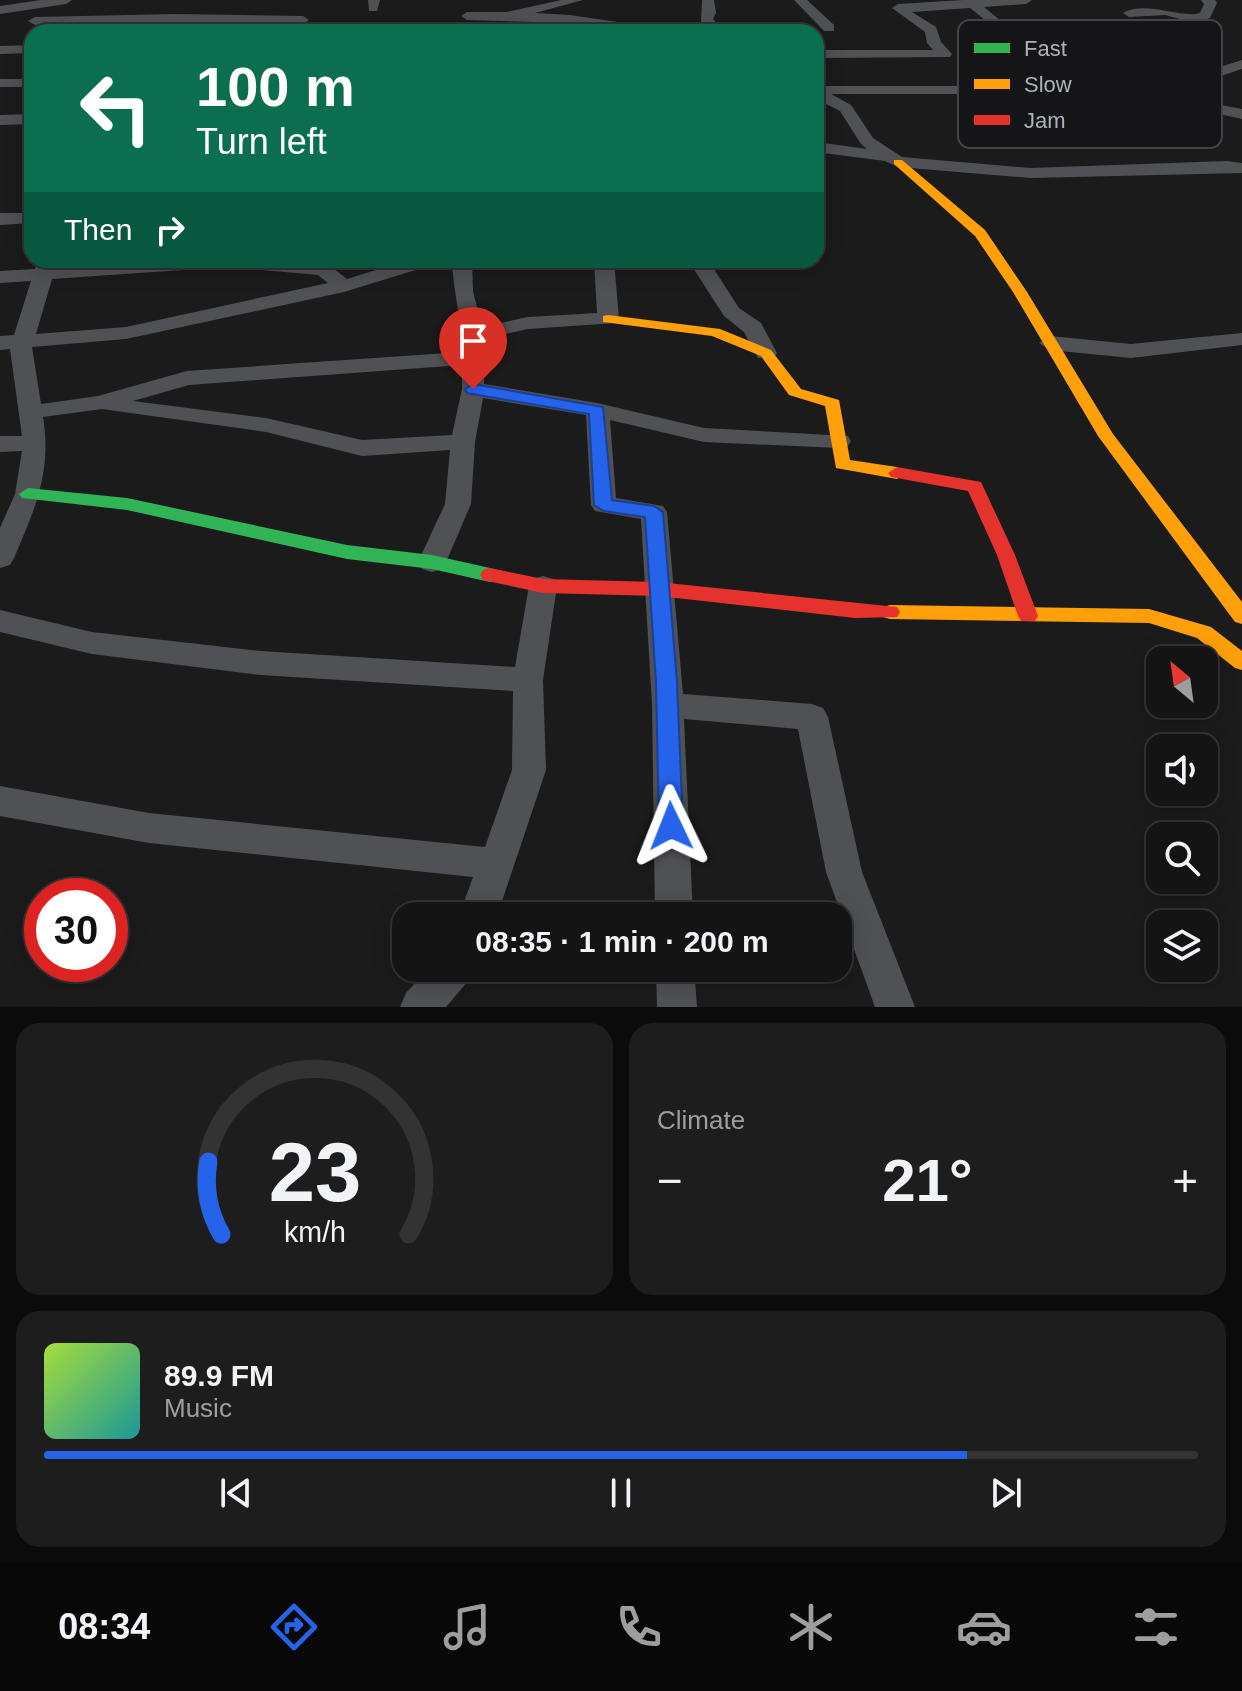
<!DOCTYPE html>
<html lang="en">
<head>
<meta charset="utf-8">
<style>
  body { margin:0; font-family:Helvetica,sans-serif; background:#1d1d1e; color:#f1f3f6; height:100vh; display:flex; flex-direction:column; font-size:30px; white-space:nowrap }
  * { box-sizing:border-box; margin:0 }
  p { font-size:26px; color:#9d9ea0 }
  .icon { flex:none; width:44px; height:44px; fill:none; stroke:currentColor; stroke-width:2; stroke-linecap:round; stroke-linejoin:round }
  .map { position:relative; height:1007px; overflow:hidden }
  .details { display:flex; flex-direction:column; gap:16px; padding:16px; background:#0b0b0c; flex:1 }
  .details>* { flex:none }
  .hud { position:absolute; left:24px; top:24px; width:800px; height:244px; border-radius:24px; box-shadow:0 4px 20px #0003,0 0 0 2px #333334; background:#0b6e4f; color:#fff; overflow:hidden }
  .needle { width:52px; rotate:331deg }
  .tools { position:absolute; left:1146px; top:646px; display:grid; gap:16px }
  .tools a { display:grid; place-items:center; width:72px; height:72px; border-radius:16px; background:#141415; box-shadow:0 4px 20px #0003,0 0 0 2px #333334; font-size:40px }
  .speed { position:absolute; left:24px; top:878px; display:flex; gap:16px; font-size:40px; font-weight:700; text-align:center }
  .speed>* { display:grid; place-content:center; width:104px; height:104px; border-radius:50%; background:#141415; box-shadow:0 4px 20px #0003,0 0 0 2px #333334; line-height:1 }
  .speed .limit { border:12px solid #d22; background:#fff; color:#111 }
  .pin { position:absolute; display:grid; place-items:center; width:68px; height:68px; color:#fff; margin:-82px -34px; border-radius:50% 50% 50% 0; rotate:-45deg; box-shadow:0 0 8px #0007 }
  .pin .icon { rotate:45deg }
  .me { position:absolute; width:88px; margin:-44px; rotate:358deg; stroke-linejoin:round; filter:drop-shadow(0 0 6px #0008) }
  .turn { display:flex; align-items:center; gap:28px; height:168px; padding:0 40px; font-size:36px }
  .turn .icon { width:104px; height:104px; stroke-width:2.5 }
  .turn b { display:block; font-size:56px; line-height:68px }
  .then { display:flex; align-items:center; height:76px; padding:0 40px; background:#0003; gap:16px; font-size:30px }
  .big { font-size:60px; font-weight:800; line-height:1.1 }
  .details .widget { flex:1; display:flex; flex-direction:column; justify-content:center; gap:12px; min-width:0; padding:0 28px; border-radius:24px; background:#1d1d1e }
  .details .dial { align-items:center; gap:0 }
  .dial svg { height:208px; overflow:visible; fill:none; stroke:#333334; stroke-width:7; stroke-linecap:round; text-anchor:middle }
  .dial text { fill:#f1f3f6; stroke:none }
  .song { display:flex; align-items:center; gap:24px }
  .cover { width:96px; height:96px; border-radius:12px; background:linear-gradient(135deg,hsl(80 70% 55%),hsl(180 70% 35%)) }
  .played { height:8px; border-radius:4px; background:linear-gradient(90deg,#2563eb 80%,#333334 80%) }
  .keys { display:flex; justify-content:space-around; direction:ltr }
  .heat { display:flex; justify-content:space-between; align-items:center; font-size:44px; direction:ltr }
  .details .tiles { flex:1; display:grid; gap:16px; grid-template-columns:1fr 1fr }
  .widget:last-child { grid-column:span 2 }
  .trip { position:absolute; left:392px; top:902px; width:460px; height:80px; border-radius:24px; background:#141415; box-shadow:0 4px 20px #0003,0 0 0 2px #333334; font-weight:800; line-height:80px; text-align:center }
  .tab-bar { display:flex; height:128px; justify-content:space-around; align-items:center; background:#080808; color:#9d9ea0 }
  .tab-bar .icon { width:56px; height:56px }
  .tab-bar .selected { color:#2563eb }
  .tab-bar b { font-size:36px; color:#f1f3f6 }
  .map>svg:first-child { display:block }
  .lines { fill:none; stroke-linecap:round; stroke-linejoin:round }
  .street { fill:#4f5155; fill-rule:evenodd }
  .fast { fill:#30b455; fill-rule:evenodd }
  .slow { fill:#ff9f0a; fill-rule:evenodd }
  .jam { fill:#e5322d; fill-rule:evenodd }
  .route { fill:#2563eb; stroke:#184099; stroke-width:2 }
  .key { fill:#151518; stroke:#424449; stroke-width:2 }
  .key-label { font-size:22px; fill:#acb1bc }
</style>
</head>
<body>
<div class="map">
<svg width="1242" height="1007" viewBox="0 0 1242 1007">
  <rect width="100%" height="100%" fill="#1b1b1c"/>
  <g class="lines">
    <path class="street" d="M41,0H72L66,4L0,14V6Z
      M368,0H380L377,11H369Z
      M561,0H583L535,13L570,15L658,28L665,32H631L570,23L467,20L461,16L467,12H507Z
      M702,0H714L716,13L713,19L725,32H711L701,23Z
      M794,0H807L834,25V31H824Z
      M963,0H1032L1026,4L984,7C1018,36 1054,61 1096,77L1098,81L1242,109V119L1106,89L999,94H831L851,105L873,138L902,157L1031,168L1227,161L1242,163V173L1031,178L898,167L885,161L816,152V142L867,149L861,144L840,111L816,99V86H999L1082,82L1021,49L970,8L912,12L936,27L941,42L952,54L950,57L816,58V50H933L927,43L925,32L892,8L898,4Z
      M1201,0H1215L1217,3L1210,18L1195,23L1165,15L1129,17L1123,13C1146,0 1181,19 1200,13L1204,4Z
      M175,14L303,16L309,20L303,24L175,22L35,25L28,21L35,17Z
      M32,45V53L0,54V46Z
      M1242,60V69C1218,76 1163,101 1142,85L1149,81H1176Z
      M0,79H32V87H0Z
      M32,114V124L0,125V115Z
      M0,213H32V223L0,225Z
      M38,260H56L55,267L158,260H279L330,266L347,279L408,260H438L435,264L344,292L126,339L32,347L41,404L98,396L187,371L462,352C462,321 453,291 452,260H472L473,291L482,327L528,317L597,313L594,260H614L619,319L615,323L528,329L484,339V384L597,403L704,428L848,436L851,441L848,446L839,448L704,442L610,420L616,498L663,506L667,512L683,694L812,704L823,708L828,717L862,872L915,1007H875L826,872L798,729L684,719L693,916H655L652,705L641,519L595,511L591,505L586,415L483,398L475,442L471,504L446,562L442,569L432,572L422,569L418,562L445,504L450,450L362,456L266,432L102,409L43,417C52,472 35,509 14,558L10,565L0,568V528L15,494L22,451L0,452V436H22L10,349L0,350V336L14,335L31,281L0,283V271L35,269ZM227,267L318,275L328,283L126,327L36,334L52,279ZM462,365V389L452,435L362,440L266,418L133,401L189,385Z
      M688,260H708L739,308L761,323L777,353L774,358H758L744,332L724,316Z
      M1242,333V345L1131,358L1050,350L1039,343L1050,336L1131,344Z
      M543,576L553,579L557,586L543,680L546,770L497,916H459L473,877L149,843L0,816V786L149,813L485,847L512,770L513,691L261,675L92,654L0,632V610L92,632L261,651L515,667L529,586L533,579Z
      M429,968H473L468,981L446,1007H400L406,993Z
      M656,968H694L697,1007H657Z"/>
    <path class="fast" d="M28,488L127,498L347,545L432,555L490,568L497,570L500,575L497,580L490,582L432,569L347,559L127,510L22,498L19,494Z"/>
    <path class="slow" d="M894,160H902L985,230L1027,292L1113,434L1242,602V624L1235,622L1098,436L1013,292L975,236L894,164Z
      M608,315L720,329L771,350L801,389L839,400L850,460L897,467L906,473L897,479L836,468L825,406L789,395L761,356L712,336L603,322V316Z
      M890,605L1149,609L1211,627L1242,651V670L1235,668L1197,638L1149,623L890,619L883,617L880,612L883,607Z"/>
    <path class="jam" d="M897,467L981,482L1015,555L1038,616L1035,621H1021L1018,616L997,555L968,491L891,477L888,473Z
      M490,568L543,579L658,582L897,607L900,612L897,617L855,618L658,596L543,593L483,580L480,575L483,570Z"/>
  </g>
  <path class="route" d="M473,384L603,407L612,500L654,506L663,512L677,682L683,826L680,833L671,836L662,833L659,826L656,682L645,517L604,511L594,505L589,414L467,393L465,389Z"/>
  <rect x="958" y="20" width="264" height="128" rx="12" class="key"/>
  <rect x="974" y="43" width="36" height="10" fill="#30b455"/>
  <rect x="974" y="79" width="36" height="10" fill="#ff9f0a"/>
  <rect x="974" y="115" width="36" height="10" fill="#e5322d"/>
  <g class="key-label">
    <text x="1024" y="56">Fast</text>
    <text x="1024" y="92">Slow</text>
    <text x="1024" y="128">Jam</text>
  </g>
</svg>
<div class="tools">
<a><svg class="needle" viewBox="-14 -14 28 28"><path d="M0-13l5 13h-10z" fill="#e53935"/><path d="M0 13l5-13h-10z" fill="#9d9ea0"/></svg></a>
<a><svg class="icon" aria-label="sound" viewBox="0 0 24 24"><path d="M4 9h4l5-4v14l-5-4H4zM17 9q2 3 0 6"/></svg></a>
<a><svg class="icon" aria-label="search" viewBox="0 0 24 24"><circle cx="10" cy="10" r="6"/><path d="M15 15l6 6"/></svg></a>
<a><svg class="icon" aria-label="layers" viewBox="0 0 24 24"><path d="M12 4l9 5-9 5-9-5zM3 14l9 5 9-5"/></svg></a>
</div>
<div class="speed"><div class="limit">30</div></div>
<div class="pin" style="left:473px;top:389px;background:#d93025"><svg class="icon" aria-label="arrive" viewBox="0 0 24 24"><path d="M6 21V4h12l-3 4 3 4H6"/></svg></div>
<svg class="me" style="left:671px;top:826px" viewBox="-20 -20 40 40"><path d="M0-17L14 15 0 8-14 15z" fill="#2563eb" stroke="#fff" stroke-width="4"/></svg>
<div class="trip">08:35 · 1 min · 200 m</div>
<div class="hud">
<div class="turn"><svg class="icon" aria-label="left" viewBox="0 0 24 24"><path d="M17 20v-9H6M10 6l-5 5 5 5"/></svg><div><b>100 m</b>Turn left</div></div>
<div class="then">Then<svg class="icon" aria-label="right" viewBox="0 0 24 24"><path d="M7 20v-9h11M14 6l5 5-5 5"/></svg></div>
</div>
</div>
<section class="details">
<div class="tiles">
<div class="widget dial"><svg viewBox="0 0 100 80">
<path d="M14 69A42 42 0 1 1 86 69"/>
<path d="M14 69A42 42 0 0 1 9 41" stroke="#2563eb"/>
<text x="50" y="56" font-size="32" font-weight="700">23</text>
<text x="50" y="72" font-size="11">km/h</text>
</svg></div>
<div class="widget"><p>Climate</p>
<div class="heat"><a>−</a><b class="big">21°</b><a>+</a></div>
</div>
<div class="widget">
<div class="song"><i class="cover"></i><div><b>89.9 FM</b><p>Music</p></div></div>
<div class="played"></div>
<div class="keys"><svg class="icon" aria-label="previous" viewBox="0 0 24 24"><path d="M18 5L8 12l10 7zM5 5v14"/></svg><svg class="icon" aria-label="pause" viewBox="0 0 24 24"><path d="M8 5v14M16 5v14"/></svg><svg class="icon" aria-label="next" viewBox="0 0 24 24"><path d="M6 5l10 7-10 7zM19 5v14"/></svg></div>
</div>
</div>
</section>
<nav class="tab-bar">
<b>08:34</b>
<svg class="icon selected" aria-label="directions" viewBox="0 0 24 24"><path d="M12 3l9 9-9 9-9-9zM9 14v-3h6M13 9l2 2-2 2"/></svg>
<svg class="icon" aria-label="music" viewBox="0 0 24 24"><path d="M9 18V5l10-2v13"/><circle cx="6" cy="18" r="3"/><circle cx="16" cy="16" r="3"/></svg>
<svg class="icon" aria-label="phone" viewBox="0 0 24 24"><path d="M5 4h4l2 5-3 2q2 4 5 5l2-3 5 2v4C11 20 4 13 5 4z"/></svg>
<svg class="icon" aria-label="climate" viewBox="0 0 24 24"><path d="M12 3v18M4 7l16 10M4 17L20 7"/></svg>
<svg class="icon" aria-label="car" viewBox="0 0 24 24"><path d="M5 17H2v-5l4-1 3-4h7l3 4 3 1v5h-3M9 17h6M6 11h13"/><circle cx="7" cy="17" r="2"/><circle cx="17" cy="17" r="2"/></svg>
<svg class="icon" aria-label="filters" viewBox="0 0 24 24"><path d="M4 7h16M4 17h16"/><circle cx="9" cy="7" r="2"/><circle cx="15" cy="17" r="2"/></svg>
</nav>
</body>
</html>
